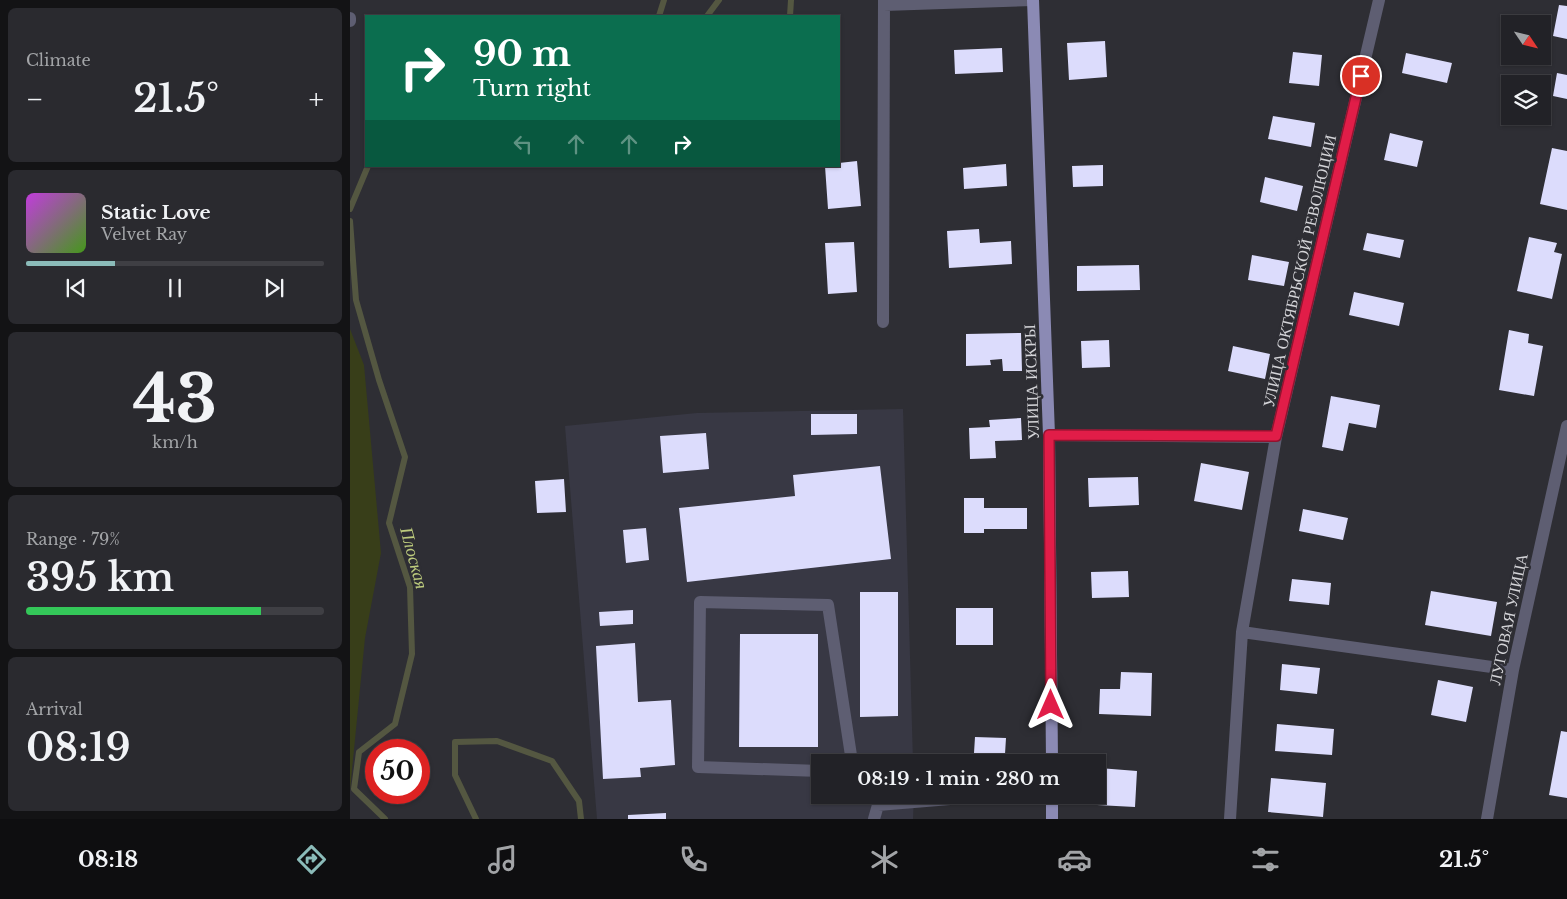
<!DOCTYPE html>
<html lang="en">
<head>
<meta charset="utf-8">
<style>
  body { margin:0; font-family:"Libre Baskerville",serif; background:#2a2a2f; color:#f1f3f6; height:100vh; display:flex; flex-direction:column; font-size:19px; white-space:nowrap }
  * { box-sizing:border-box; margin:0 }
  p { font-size:16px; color:#a2a4a7 }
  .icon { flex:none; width:28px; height:28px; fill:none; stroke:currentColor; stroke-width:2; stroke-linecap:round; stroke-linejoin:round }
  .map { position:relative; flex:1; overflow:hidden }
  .side { display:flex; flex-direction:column; gap:8px; padding:8px; background:#131315; width:350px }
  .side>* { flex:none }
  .top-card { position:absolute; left:15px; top:15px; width:475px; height:152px; border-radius:0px; box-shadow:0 1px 4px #0004,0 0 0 1px #3f3f44; background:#0b6e4f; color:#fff; overflow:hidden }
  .needle { width:32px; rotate:125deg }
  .controls { position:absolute; left:1151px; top:15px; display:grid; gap:10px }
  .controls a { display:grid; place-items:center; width:50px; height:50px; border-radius:0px; background:#222227; box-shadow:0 1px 4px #0004,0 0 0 1px #3f3f44; font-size:25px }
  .speed { position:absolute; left:15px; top:739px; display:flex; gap:10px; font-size:25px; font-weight:700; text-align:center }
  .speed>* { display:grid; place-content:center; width:65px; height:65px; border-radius:50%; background:#222227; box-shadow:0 1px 4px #0004,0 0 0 1px #3f3f44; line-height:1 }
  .speed .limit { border:8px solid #d22; background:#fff; color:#111 }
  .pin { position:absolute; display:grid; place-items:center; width:42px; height:42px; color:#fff; margin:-21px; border:2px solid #fff; border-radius:50%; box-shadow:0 1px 5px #0007 }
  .me { position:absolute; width:55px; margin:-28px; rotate:0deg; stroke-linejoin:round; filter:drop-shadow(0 0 4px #0008) }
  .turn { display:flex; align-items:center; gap:18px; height:105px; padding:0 25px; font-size:22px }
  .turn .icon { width:65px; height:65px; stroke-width:2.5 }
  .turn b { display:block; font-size:35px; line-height:42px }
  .lanes { display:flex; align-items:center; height:48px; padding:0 25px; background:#0003; justify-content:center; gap:25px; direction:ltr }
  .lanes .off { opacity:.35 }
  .big { font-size:38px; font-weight:600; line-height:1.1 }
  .side .card { flex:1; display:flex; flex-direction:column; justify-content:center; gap:8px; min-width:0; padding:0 18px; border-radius:8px; background:#2a2a2f }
  .side .dial { align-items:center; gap:0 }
  .dial b { font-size:65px; line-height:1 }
  .song { display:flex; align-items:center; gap:15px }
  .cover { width:60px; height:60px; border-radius:8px; background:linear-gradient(135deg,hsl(290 70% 55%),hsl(100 70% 35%)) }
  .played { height:5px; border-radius:2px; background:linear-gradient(90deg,#8bbbb9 30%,#3f3f44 30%) }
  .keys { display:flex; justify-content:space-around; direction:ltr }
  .heat { display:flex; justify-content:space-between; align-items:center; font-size:28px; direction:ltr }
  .charge { height:8px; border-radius:4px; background:linear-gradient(90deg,#34c759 79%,#3f3f44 0) }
  .trip { position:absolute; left:461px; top:754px; width:295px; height:50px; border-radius:0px; background:#222227; box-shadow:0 1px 4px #0004,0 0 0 1px #3f3f44; font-weight:600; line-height:50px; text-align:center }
  .dock { display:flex; height:80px; justify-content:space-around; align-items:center; background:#0e0e10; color:#a2a4a7 }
  .dock .icon { width:35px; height:35px }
  .dock .on { color:#8bbbb9 }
  .dock b { font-size:22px; color:#f1f3f6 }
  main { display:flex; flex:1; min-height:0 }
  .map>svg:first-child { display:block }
  .built { fill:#383844 }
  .green { fill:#383e19 }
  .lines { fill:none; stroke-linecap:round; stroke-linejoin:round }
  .stream { stroke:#545741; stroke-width:6 }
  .building { fill:#dcdcfc }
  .minor { stroke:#5e5e72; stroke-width:12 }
  .major { stroke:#8b8ab4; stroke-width:12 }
  .route-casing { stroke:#92132f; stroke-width:12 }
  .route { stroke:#e11d48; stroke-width:9 }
  .labels { text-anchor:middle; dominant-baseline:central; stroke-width:5; stroke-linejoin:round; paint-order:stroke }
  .street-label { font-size:16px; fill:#d4d4d8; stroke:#2e2e34 }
  .water-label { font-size:18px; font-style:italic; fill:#bdcb7d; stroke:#2e2e34 }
</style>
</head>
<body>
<main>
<section class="side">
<div class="card"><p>Climate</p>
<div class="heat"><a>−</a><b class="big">21.5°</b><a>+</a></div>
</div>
<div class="card">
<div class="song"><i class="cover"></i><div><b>Static Love</b><p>Velvet Ray</p></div></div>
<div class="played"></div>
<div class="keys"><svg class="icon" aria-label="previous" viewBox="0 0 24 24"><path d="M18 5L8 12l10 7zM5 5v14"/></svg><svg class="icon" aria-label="pause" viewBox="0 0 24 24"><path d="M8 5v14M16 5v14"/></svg><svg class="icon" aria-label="next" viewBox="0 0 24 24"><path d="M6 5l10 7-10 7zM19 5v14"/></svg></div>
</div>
<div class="card dial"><b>43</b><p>km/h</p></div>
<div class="card"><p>Range · 79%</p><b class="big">395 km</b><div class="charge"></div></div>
<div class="card"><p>Arrival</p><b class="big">08:19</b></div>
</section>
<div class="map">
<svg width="1217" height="819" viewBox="0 0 1217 819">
  <rect width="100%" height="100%" fill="#2e2e34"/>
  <path class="built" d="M553,409L563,762H470V795H564L563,819H247L215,426L347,413Z"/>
  <path class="green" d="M0,329L14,365L31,553L15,638L0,790Z"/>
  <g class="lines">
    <path class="stream" d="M309,16L314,0
      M357,16L369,0
      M440,16L441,0
      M0,209L18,166
      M0,221L6,300L29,380L55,457L39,523L60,587L62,654L45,724L9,752L4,789L35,819
      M126,819L105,775V742L147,741L202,761L229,801L231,819"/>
  </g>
  <path class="building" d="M1209,5L1217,6V39L1203,36Z
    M755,41L757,77L719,80L717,43Z
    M652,48L653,72L605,74L604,50Z
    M943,52L972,55L969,86L939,83Z
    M1056,53L1102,63L1097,83L1052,73Z
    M1207,73L1217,75V99L1203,96Z
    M923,116L965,123L961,147L918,139Z
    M1040,133L1073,141L1067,167L1034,160Z
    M1202,148L1217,151V210L1190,204Z
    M507,161L511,206L478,209L475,166H489V163Z
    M656,164L657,186L614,189L613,168Z
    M753,165V186L723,187L722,166Z
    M915,177L953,186L947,211L910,202Z
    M629,229L630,243L661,241L662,264L599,268L597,231Z
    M1017,233L1054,240L1050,258L1013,250Z
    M1179,237L1207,243L1204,252L1212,254L1202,299L1167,291Z
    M504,242L507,292L478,294L475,243Z
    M902,255L939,262L934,286L898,280Z
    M789,265L790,290L727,291V266Z
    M1004,292L1054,303L1049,326L999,315Z
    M1159,330L1179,334L1178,343L1193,346L1184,396L1149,390Z
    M671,333L672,371H653L652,359L640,360L641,365L616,366V334Z
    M759,340L760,367L732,368L731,341Z
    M883,346L920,354L915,379L878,371Z
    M981,396L1030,405L1026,428L999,423L993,451L972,447Z
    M461,414H507V434L461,435Z
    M671,418L672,440L645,441L646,458L620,459L619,428L640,427L639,420Z
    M356,433L359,469L313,473L310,436Z
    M851,463L899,472L892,510L844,501Z
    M530,466L541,559L337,582L329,508L445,496L443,475Z
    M788,477L789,505L739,507L738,478Z
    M214,479L216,512L187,513L185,481Z
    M614,498H634V508H677V529H634V533H614Z
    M953,509L998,518L993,540L949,531Z
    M296,528L299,560L276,563L273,530Z
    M778,571L779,597L742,598L741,572Z
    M942,579L981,583L979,605L939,601Z
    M1081,591L1147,602L1141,636L1075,625Z
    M510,592H548V716L510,717Z
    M606,608H643V645H606Z
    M283,610V624L250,626L249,612Z
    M390,634H468V747H389Z
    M285,643L288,702L321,700L325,765L290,768L291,777L253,779L246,646Z
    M932,664L970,668L967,694L930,690Z
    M771,672L802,673L801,716L749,714L750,689H770Z
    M1088,680L1123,687L1116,722L1081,715Z
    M927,724L984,729L982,755L925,751Z
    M1211,731L1217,732V798L1199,795Z
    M625,737L656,738L655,754L624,753Z
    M749,768L787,771L785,807L747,805Z
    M921,778L976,783L973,817L918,812Z
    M316,813V819H278V815Z"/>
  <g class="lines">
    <path class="minor" d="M534,5L683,0
      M0,18V21
      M533,322L534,0
      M699,435L926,437
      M892,632L1163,670
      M470,771L348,767L350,602L478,605L502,762
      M524,819L528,805L648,795
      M880,819L892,632L926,437L1029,0
      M1137,819L1163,670L1217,426"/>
    <path class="major" d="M683,0L699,435L702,762
      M702,795V819"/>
  </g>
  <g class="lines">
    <defs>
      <path id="route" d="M701,705L699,435L926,436L1011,76"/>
    </defs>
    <use href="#route" class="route-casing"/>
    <use href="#route" class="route"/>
  </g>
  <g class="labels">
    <g class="street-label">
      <text transform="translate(949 271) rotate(-77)">УЛИЦА ОКТЯБРЬСКОЙ РЕВОЛЮЦИИ</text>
      <text transform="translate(681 382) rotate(-92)">УЛИЦА ИСКРЫ</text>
      <text transform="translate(1158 619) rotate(-78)">ЛУГОВАЯ УЛИЦА</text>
    </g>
    <g class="water-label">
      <text transform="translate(64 558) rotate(75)">Плоская</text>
    </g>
  </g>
</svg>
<div class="controls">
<a><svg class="needle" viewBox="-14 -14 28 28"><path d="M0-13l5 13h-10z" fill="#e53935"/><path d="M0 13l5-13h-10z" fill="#a2a4a7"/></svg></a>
<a><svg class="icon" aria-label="layers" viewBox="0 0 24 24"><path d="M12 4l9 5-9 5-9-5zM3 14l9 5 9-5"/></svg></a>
</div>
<div class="speed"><div class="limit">50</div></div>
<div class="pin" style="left:1011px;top:76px;background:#d93025"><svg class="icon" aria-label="arrive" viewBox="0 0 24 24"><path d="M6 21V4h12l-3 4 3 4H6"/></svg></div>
<svg class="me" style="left:701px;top:705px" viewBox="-20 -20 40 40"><path d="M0-17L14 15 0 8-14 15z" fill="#e11d48" stroke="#fff" stroke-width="4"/></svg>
<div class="trip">08:19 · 1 min · 280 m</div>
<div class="top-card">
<div class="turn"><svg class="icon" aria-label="right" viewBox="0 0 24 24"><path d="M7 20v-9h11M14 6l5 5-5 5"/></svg><div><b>90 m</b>Turn right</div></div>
<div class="lanes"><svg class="icon off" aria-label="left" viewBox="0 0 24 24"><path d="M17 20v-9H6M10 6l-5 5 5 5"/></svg><svg class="icon off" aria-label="ahead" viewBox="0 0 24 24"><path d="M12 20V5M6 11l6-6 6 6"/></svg><svg class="icon off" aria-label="ahead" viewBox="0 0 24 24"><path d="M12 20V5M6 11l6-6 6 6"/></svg><svg class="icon" aria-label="right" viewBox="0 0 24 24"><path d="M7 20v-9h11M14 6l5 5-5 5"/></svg></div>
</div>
</div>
</main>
<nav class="dock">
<b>08:18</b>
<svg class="icon on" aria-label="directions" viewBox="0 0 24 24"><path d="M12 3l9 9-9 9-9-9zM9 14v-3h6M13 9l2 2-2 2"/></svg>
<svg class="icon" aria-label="music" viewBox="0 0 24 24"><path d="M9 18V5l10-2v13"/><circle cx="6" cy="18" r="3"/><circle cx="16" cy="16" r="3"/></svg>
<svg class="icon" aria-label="phone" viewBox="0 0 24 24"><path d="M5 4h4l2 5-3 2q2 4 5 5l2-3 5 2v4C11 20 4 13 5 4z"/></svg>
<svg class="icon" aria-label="climate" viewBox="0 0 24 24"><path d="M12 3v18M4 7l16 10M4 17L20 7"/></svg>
<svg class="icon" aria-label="car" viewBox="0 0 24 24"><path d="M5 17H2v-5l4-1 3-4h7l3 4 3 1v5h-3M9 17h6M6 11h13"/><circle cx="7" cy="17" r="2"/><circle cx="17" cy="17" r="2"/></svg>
<svg class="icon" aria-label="filters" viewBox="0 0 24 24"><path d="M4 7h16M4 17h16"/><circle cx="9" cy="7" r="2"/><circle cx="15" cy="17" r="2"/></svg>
<b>21.5°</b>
</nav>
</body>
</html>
